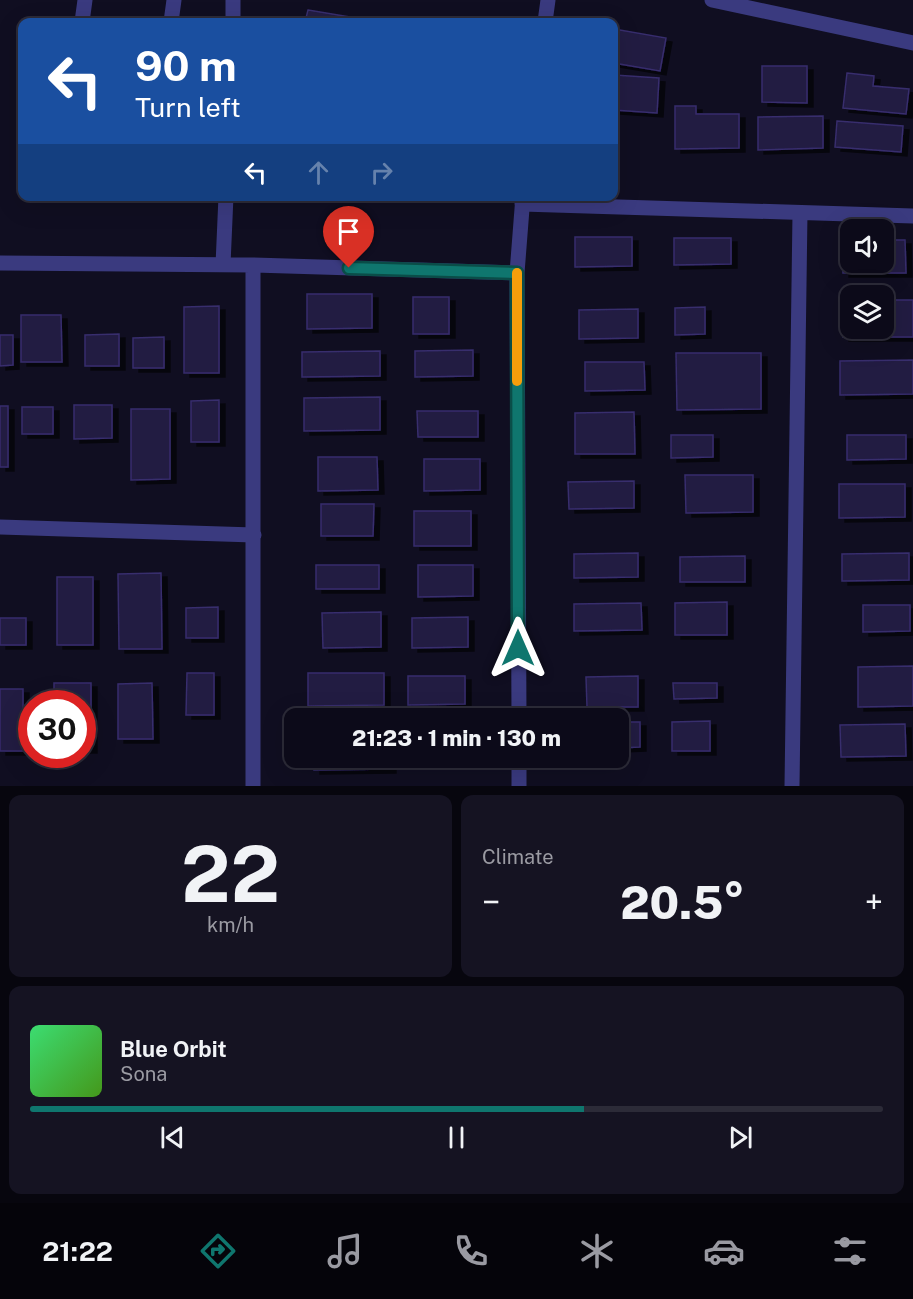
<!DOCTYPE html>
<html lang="en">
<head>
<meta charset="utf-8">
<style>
  body { margin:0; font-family:"Public Sans",sans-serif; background:#151322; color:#f1f3f6; height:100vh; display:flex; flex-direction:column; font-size:22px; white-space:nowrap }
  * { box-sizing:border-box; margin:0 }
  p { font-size:20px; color:#9a9aa2 }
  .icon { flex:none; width:33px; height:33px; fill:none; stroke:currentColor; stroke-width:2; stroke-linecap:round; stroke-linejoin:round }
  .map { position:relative; height:786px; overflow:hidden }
  .sheet { display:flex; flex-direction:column; gap:9px; padding:9px; background:#07060e; flex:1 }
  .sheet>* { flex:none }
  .guide { position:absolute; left:18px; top:18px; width:600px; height:183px; border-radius:12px; box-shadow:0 6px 24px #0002,0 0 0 2px #2c2b38; background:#1a4fa0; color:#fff; overflow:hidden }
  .tools { position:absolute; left:840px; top:219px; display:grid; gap:12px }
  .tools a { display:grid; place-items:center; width:54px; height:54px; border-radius:12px; background:#0c0a19; box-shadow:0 6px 24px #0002,0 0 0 2px #2c2b38; font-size:30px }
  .speed { position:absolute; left:18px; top:690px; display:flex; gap:12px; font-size:30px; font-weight:700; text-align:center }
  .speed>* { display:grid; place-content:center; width:78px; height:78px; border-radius:50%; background:#0c0a19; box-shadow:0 6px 24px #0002,0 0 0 2px #2c2b38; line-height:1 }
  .speed .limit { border:9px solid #d22; background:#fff; color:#111 }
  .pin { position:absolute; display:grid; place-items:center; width:51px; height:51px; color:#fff; margin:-62px -26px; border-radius:50% 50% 50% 0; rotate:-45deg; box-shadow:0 0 6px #0007 }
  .pin .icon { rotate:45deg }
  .me { position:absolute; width:66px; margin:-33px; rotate:0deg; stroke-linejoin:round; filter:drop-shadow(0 0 4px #0008) }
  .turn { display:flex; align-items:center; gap:21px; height:126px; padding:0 18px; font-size:27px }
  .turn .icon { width:78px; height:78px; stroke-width:2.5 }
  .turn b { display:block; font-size:42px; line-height:51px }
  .lanes { display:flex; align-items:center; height:57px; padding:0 18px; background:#0003; justify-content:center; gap:30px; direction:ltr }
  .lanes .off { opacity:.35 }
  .big { font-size:45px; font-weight:800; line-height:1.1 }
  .sheet .widget { flex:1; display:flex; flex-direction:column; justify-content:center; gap:9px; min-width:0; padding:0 21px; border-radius:12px; background:#151322 }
  .sheet .dial { align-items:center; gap:0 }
  .dial b { font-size:78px; line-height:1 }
  .song { display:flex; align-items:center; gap:18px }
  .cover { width:72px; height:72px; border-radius:9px; background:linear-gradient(135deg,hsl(140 70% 55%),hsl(100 70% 35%)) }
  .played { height:6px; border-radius:3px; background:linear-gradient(90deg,#0f766e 65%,#2c2b38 65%) }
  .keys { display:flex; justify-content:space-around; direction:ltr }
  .heat { display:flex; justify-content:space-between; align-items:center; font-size:33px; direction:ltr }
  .sheet .tiles { flex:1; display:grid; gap:9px; grid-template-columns:1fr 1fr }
  .widget:last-child { grid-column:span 2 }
  .trip { position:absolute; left:284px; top:708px; width:345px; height:60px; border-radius:12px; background:#0c0a19; box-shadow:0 6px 24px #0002,0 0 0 2px #2c2b38; font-weight:800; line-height:60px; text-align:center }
  .menu { display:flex; height:96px; justify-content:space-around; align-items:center; background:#05040a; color:#9a9aa2 }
  .menu .icon { width:42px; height:42px }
  .menu .on { color:#0f766e }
  .menu b { font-size:27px; color:#f1f3f6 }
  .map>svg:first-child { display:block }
  .building { fill:#211b42; stroke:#372d6d; stroke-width:1.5; filter:url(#shadow) }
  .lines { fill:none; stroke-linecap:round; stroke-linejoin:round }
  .service { stroke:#3a3a7f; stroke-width:15 }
  .minor { stroke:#3a3a7f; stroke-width:15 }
  .route-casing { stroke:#0a4d48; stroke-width:15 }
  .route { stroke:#0f766e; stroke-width:10 }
  .slow { stroke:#f59e0b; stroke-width:10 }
</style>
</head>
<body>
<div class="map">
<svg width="913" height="786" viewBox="0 0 913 786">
  <defs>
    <filter id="shadow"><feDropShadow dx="6" dy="4" stdDeviation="0" flood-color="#0009"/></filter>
  </defs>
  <rect width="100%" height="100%" fill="#100e21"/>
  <path class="building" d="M308,10L380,22H305Z
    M614,29L666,38L660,71L614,63Z
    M762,66H807V103L762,102Z
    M847,73L874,76L873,86L909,89L906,114L843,108Z
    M614,75L659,78L657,113L614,110Z
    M675,106H696V114H739V148L675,149Z
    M823,116V148L758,150V117Z
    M837,121L903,126L901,152L835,147Z
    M575,237H632V266L575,267Z
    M674,238H731V264L674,265Z
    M843,240H850V262H884V240H905L906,273H843Z
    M307,294H372V328L307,329Z
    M413,297H449V334H413Z
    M850,300V328H884V300H913V337H843V301Z
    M219,306V373H184V307Z
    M705,307V334L675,335V308Z
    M638,309V338L579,339V310Z
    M21,315H61L62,362H21Z
    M119,334V366H85V335Z
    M0,335H13V365L0,366Z
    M164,337V368H133V338Z
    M473,350V376L415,377V351Z
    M380,351V376L302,377V352Z
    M676,353H761V409L677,410Z
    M913,360V394L840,395V361Z
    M585,362H644L645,390L585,391Z
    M380,397V430L304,431V398Z
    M219,400V442H191V401Z
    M74,405H112V438L74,439Z
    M0,406H8V467H0Z
    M22,407H53V434H22Z
    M131,409H170V479L131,480Z
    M417,411H478V437H418Z
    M634,412L635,454H575V413Z
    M671,435H713V457L671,458Z
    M847,435H906V459L847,460Z
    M318,457H377L378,490L318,491Z
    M424,459H480V490L424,491Z
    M685,475H753V512L686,513Z
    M634,481V508L569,509L568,482Z
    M839,484H905V517L839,518Z
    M321,504H374L373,536H321Z
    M414,511H471V546H414Z
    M638,553V577L574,578V554Z
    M909,553V580L842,581V554Z
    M745,556V582H680V557Z
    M316,565H379V589H316Z
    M418,565H473V596L418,597Z
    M161,573L162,649H119L118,574Z
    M57,577H93V645H57Z
    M727,602V635H675V603Z
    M641,603L642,630L574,631V604Z
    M863,605H910V631L863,632Z
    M218,607V638H186V608Z
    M381,612V647L323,648L322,613Z
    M468,617V647L412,648V618Z
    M0,618H26V645H0Z
    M913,666V706L858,707V667Z
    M187,673H214V715H186Z
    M308,673H384V705L308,706Z
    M408,676H465V704L408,705Z
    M638,676V707H587L586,677Z
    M54,683H91V749H82V704H54Z
    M152,683L153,739H118V684Z
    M673,683H717V698L674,699Z
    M0,689H23V751H0Z
    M710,721V751H672V722Z
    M618,722H640V747L618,748Z
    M905,724L906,756L841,757L840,725Z
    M314,758H390V769L314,770Z"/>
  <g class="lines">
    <path class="service" d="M82,22L85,0
      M171,22L174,0"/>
    <path class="minor" d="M712,0L913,43
      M233,22V0
      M545,22L548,0
      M522,204L913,216
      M0,263L253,265L517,273
      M223,265L226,196
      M0,527L254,535
      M519,718L517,273L523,196
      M519,758V786
      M253,786V265
      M792,786L800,213"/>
  </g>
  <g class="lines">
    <defs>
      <path id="route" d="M349,268L517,273L518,648"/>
    </defs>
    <use href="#route" class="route-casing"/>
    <use href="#route" class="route"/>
    <path class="slow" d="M517,273V381"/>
  </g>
</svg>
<div class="tools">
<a><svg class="icon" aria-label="sound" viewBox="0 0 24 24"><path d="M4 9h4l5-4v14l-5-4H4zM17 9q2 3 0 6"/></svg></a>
<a><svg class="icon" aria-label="layers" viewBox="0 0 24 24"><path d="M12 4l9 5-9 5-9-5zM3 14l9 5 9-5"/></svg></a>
</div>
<div class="speed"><div class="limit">30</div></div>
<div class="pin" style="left:349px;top:268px;background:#d93025"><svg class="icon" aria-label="arrive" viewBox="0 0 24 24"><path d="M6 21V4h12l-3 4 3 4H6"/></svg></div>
<svg class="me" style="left:518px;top:648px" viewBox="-20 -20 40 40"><path d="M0-17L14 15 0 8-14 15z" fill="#0f766e" stroke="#fff" stroke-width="4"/></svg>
<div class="trip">21:23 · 1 min · 130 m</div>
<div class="guide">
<div class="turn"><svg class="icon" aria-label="left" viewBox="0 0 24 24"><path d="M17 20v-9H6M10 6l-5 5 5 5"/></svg><div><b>90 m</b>Turn left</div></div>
<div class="lanes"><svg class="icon" aria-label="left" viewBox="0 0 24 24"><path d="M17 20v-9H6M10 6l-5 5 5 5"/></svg><svg class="icon off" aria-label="ahead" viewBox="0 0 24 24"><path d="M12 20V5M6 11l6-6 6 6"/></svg><svg class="icon off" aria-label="right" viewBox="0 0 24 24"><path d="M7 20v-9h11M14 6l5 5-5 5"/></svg></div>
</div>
</div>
<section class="sheet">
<div class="tiles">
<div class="widget dial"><b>22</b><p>km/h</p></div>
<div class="widget"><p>Climate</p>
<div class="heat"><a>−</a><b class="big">20.5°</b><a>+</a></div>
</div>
<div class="widget">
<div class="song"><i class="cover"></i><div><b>Blue Orbit</b><p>Sona</p></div></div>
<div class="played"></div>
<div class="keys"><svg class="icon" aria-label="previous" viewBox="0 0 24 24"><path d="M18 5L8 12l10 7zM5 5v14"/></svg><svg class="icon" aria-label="pause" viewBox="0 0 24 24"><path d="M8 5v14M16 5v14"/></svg><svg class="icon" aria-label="next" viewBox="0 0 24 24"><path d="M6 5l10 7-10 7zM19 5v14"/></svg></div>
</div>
</div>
</section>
<nav class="menu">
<b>21:22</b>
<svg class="icon on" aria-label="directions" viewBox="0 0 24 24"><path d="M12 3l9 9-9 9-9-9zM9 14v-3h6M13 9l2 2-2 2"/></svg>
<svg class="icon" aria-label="music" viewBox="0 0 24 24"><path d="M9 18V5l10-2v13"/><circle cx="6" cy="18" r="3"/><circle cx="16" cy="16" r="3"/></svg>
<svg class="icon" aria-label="phone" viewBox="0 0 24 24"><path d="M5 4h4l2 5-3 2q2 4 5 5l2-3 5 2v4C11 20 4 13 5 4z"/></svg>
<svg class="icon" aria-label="climate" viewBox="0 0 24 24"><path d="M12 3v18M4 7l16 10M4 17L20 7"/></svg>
<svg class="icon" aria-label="car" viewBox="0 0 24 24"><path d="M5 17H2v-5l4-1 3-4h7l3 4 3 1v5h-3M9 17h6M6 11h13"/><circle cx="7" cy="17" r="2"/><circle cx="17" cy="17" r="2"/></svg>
<svg class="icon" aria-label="filters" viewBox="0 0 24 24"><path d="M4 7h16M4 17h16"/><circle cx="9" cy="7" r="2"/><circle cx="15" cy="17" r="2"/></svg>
</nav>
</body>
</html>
